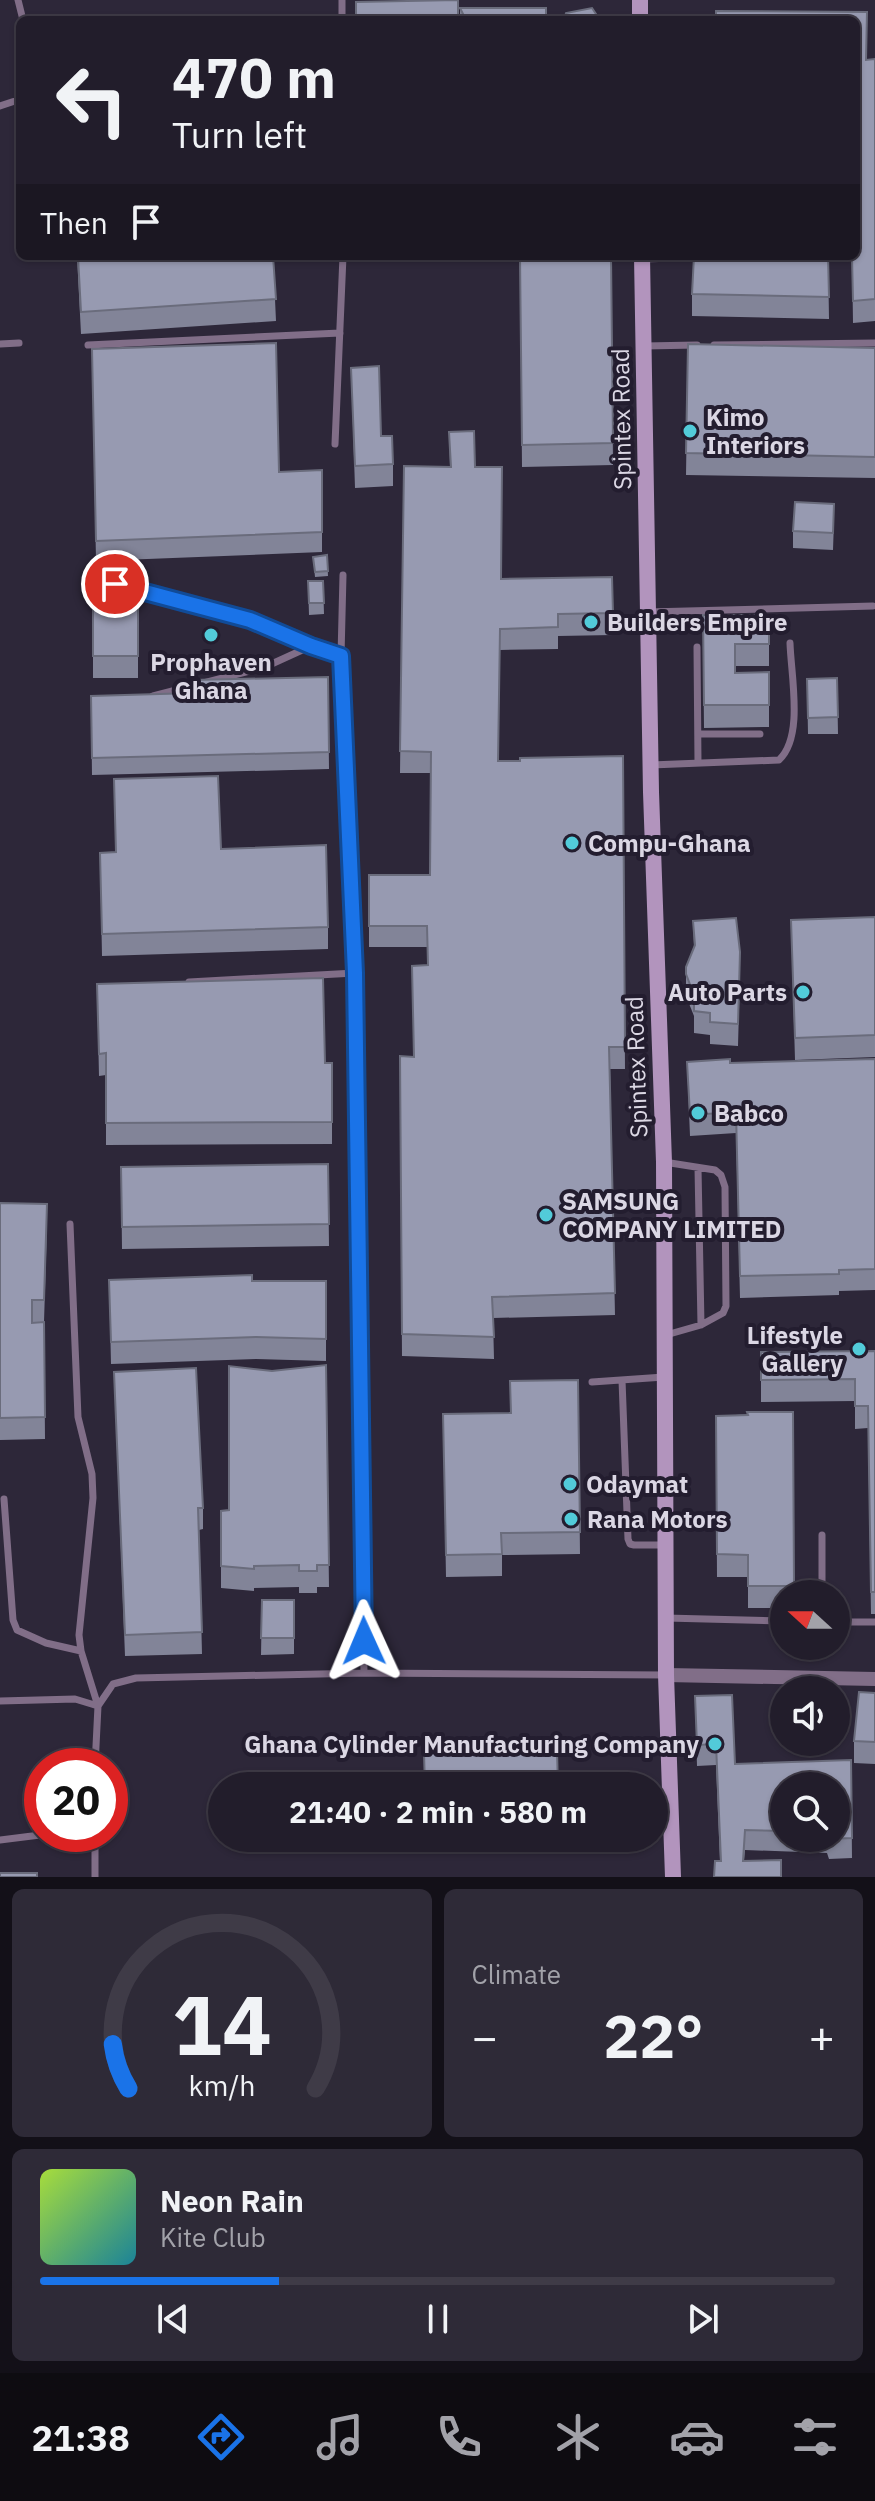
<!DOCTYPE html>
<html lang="en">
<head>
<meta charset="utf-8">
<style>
  body { margin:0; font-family:"IBM Plex Sans",sans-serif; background:#2e2a37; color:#f1f3f6; height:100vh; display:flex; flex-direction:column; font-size:30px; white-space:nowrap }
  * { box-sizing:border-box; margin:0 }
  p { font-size:26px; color:#a2a2a9 }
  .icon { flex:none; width:44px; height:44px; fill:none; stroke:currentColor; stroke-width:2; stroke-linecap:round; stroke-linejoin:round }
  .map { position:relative; height:1877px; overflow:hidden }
  .panel { display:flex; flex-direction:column; gap:12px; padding:12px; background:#131018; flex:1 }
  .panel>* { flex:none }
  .hud { position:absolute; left:16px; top:16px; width:844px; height:244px; border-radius:12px; box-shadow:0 2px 6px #0004,0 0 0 2px #3f3b47; background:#221d2b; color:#f1f3f6; overflow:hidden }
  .needle { width:52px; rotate:291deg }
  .fabs { position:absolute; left:770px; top:1580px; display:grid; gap:16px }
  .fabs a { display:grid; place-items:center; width:80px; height:80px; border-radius:50%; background:#221d2b; box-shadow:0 2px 6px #0004,0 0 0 2px #3f3b47; font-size:40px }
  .speed { position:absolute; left:24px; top:1748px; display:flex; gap:16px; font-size:40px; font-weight:700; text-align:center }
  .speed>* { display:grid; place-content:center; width:104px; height:104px; border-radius:50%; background:#221d2b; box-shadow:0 2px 6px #0004,0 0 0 2px #3f3b47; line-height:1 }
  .speed .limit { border:12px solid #d22; background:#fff; color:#111 }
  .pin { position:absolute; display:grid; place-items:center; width:68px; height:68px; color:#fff; margin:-34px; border:4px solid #fff; border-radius:50%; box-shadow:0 2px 8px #0007 }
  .me { position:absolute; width:88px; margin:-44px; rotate:359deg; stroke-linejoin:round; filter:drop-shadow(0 0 6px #0008) }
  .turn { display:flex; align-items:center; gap:28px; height:168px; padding:0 24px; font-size:36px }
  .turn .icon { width:104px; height:104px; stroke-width:2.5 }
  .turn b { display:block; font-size:56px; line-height:68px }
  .then { display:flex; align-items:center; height:76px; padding:0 24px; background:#0003; gap:16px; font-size:30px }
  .big { font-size:60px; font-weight:800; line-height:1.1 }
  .panel .widget { flex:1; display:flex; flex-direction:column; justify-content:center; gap:12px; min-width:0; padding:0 28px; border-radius:12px; background:#2e2a37 }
  .panel .dial { align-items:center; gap:0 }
  .dial svg { height:208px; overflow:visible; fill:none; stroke:#3f3b47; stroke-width:7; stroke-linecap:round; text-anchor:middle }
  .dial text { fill:#f1f3f6; stroke:none }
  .song { display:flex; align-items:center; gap:24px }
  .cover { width:96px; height:96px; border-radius:12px; background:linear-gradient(135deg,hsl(80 70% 55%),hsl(190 70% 35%)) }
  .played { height:8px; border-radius:4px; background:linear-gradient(90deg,#1a73e8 30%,#3f3b47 30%) }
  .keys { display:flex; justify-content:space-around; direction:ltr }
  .heat { display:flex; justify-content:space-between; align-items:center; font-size:44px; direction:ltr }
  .panel .tiles { flex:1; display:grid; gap:12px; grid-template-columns:1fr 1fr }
  .widget:last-child { grid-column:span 2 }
  .trip { position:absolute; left:208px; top:1772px; width:460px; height:80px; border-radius:40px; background:#221d2b; box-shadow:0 2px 6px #0004,0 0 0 2px #3f3b47; font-weight:800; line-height:80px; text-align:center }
  .tab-bar { display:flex; height:128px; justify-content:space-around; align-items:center; background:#0e0c11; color:#a2a2a9 }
  .tab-bar .icon { width:56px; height:56px }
  .tab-bar .on { color:#1a73e8 }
  .tab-bar b { font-size:36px; color:#f1f3f6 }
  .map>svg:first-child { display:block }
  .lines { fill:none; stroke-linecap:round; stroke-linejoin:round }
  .lane { stroke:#816e88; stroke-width:7 }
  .street { stroke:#816e88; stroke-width:14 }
  .secondary { stroke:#b294bd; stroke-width:16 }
  .wall { fill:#828498; fill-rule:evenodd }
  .building { fill:#979ab1; stroke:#6a6c7c; stroke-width:2 }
  .route-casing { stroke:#114b97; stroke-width:20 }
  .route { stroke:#1a73e8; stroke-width:14 }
  .poi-dot { fill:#52cbd9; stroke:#231d2f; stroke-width:3 }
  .labels { text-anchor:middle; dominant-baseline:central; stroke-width:8; stroke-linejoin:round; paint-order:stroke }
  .poi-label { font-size:24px; font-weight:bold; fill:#dbd7e4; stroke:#231d2f; text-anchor:start }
  .street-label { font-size:24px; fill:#dbd7e4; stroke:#231d2f }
</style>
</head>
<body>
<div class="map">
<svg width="875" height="1877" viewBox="0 0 875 1877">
  <rect width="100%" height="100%" fill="#2d2739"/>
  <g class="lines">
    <path class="lane" d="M18,0L23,20
      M342,0V20
      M0,106L18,100L20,95
      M644,259L704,257
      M0,344L19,343
      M88,345L340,333
      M714,345L875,343
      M644,346L697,345
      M335,444L343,256
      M343,575L341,656L355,973L364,1673
      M130,588L250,620L311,646L341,656
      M648,612L873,606
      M697,647L698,763
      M153,696L265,667L311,646
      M698,734H760
      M651,765L779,760C804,737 791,676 790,643
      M189,982L355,973
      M664,1162L715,1170L721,1175L725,1187L726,1306L723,1313L701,1325L666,1335
      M698,1168L701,1325
      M70,1224L78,1417L92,1474L93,1498L79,1635L81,1651L98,1706
      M622,1380L628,1539L630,1544L634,1545H666
      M592,1382L664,1377
      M4,1499L13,1620L17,1630L46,1643L81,1651
      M822,1594V1535
      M666,1618L784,1621
      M836,1622H875
      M789,1690V1676
      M0,1701L75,1699L98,1706
      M95,1766L98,1706L113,1684L136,1678L364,1673L666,1675
      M95,1834V1877
      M0,1840L48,1834"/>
    <path class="street" d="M666,1675L875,1679"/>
    <path class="secondary" d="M640,0V20
      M642,256L651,792L664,1162L666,1675L673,1877"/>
  </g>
  <path class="wall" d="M460,8L546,20H460Z
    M875,59V321L853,323L852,256L866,60Z
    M77,256H273L276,321L81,334Z
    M520,256H611L613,465L522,467Z
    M828,256L829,319L692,316V294Z
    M688,344L875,348V478L686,475Z
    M92,349L279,472L322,470V552L96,561Z
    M351,368L393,464V486L355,488Z
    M449,432L475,467L501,579L612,577L613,635L558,636V649L500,650L498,761L623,756L625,1069H610L615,1315L493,1318L494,1359L402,1356L400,1056L413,1057L427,965V947H369V875H430L431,773H400L404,466L450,467Z
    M834,521L833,550L793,548V531Z
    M327,555L328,576L315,577L313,557Z
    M93,577H138V678H93Z
    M308,581H323L324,614L309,615Z
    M769,615V666H735V673L769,672V727L704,728L703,638Z
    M328,677L329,769L92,775L91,696L193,693Z
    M837,678L838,734H808L807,679Z
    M114,779L221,849L328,927V949L102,956L100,853L116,852Z
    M875,917V1057L795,1060L791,920Z
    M693,921L740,974L738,1046L710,1044V1035L694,1033V1016L686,996V967L694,948Z
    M97,984L325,1063H332V1144L106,1145V1075L99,1076Z
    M875,1059V1290L839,1291V1295L740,1298L736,1133L690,1136L687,1062L730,1063Z
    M328,1164L329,1246L122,1249L121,1167Z
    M0,1203L47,1226L44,1322L45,1439L0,1440Z
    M109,1280L326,1281V1361L256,1359L111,1364Z
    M875,1351V1614H871L868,1428L855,1429V1401L761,1402V1352Z
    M326,1365L329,1587H317V1593H299V1587L254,1588V1591L221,1588V1511L229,1510L272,1371Z
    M114,1372L203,1508V1529L199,1530L202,1654L125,1656Z
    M578,1380L580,1554L502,1555V1576L446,1577L443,1414L511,1413Z
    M793,1412L794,1594H784V1608H748V1577H717L716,1416Z
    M262,1600H294V1654L261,1655Z
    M875,1693V1764L854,1763V1741Z
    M695,1696L735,1764L851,1760L852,1858L829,1859L827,1853L745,1850L744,1861H720L716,1765L697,1766ZM784,1786L836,1838H784Z
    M411,1838H435V1849L411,1850Z"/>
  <path class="building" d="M458,0V20H356V2Z
    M460,8H546V20H466Z
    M592,8L600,20H564L566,13Z
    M716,11L867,12L866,60L875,59V299L853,301L852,256H856V20H716Z
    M78,256H273L276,299L81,312Z
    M520,256H611L613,443L522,445Z
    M694,256H828L829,297L692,294Z
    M276,343L279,472L322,470V532L96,541L92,349Z
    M688,344L875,348V457L686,453Z
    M379,366L381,436H392L393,464L355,466L351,368Z
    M474,431L475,467H502L501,579L612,577L613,613L558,614V627L500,629L498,761H520V758L623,756L625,1047H609L615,1293L492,1297L494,1337L402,1334L400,1056L414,1057L412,966L428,965L427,926H369V875H430L431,752L400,751L404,466L451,467L449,432Z
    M795,502L834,504L833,533L793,531Z
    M327,555L328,571L315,572L313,557Z
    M93,577H138V656H93Z
    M308,581H323L324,603H309Z
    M703,615H769V644H735V673L769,672V705H704Z
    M328,677L329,752L92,758L91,696L193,693V680Z
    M837,678L838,717L808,718L807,679Z
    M218,776L221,849L326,845L328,927L102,934L100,853L116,852L114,779Z
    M875,917V1035L795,1038L791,920Z
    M736,918L740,952L738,1024L710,1022V1013L694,1011V995L686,974V967L695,945L693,921Z
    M323,978L325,1063H332V1122L106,1123V1053L99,1054L97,984Z
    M730,1059V1063L875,1059V1269L839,1270V1274L740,1276L736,1112L690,1115L687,1062Z
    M328,1164L329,1224L122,1227L121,1167Z
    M0,1203L47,1204L44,1300H32V1323L44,1322L45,1417L0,1418Z
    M252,1275V1281H326V1339L256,1337L111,1342L109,1280Z
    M875,1351V1592H871L868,1406H855V1379L761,1380V1352Z
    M326,1365L329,1565H317V1571H299V1565L254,1566V1569L221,1566V1511L229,1510V1366L272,1371Z
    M196,1368L203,1508H198L202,1632L125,1635L114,1372Z
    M578,1380L580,1532L501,1533L502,1554L446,1555L443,1414L511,1413L510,1381Z
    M747,1412H793L794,1586H748V1555L717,1554L716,1416L748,1415Z
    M262,1600H294V1638H261Z
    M859,1692L875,1693V1742L854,1741Z
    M732,1695L735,1764L851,1760L852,1838L829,1839V1838H836V1786H784V1831L745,1830L743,1861L781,1860V1877H714L715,1861H721L716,1744L697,1745L695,1696Z
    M557,1751L558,1786H425L424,1753Z
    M0,1873H37V1877H0Z"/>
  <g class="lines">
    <defs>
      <path id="route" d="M115,584L250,620L311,646L341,656L355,973L364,1641"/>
    </defs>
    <use href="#route" class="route-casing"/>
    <use href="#route" class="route"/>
  </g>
  <g class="poi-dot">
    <circle cx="690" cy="431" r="8"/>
    <circle cx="591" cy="622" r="8"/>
    <circle cx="211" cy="635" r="8"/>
    <circle cx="572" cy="843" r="8"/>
    <circle cx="803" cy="992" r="8"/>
    <circle cx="698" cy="1113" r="8"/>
    <circle cx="546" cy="1215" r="8"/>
    <circle cx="859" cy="1349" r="8"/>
    <circle cx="570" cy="1484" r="8"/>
    <circle cx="571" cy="1519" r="8"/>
    <circle cx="715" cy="1744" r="8"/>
  </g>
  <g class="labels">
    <g class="poi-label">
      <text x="706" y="417">Kimo<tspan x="706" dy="28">Interiors</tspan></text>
      <text x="607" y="622">Builders Empire</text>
      <text x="211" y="662" text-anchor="middle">Prophaven<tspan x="211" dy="28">Ghana</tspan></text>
      <text x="588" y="843">Compu-Ghana</text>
      <text x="787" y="992" text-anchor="end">Auto Parts</text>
      <text x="714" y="1113">Babco</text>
      <text x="562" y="1201">SAMSUNG<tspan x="562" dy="28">COMPANY LIMITED</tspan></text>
      <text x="843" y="1335" text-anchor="end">Lifestyle<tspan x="843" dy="28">Gallery</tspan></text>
      <text x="586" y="1484">Odaymat</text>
      <text x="587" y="1519">Rana Motors</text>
      <text x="699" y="1744" text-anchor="end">Ghana Cylinder Manufacturing Company</text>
    </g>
    <g class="street-label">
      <text transform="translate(621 419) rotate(-91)">Spintex Road</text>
      <text transform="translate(636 1067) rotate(-92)">Spintex Road</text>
    </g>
  </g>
</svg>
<div class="fabs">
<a><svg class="needle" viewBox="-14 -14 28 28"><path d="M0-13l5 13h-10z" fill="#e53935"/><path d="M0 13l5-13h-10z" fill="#a2a2a9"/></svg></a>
<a><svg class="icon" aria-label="sound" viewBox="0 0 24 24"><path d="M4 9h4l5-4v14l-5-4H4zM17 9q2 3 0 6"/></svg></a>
<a><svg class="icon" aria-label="search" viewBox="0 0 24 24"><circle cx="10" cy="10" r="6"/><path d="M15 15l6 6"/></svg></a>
</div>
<div class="speed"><div class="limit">20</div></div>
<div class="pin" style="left:115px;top:584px;background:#d93025"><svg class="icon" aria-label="arrive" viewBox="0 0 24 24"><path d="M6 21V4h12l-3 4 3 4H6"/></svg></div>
<svg class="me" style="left:364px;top:1641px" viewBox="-20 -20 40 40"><path d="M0-17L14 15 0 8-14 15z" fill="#1a73e8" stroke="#fff" stroke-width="4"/></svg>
<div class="trip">21:40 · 2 min · 580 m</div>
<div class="hud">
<div class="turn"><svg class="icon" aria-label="left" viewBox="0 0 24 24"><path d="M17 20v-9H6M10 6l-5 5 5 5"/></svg><div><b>470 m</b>Turn left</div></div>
<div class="then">Then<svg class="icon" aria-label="arrive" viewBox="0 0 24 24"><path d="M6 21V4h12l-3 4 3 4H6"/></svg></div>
</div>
</div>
<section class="panel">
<div class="tiles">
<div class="widget dial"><svg viewBox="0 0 100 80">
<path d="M14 69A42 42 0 1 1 86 69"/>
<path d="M14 69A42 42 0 0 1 8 52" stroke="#1a73e8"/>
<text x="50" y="56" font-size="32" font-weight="700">14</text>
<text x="50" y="72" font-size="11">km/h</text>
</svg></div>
<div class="widget"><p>Climate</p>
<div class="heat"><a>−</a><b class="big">22°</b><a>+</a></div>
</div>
<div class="widget">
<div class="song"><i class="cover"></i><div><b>Neon Rain</b><p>Kite Club</p></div></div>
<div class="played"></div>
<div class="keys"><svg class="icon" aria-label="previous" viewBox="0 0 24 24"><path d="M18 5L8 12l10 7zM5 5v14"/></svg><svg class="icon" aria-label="pause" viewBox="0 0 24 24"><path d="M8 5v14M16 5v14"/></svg><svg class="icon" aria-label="next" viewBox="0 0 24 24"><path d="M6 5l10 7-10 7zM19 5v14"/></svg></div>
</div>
</div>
</section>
<nav class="tab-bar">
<b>21:38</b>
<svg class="icon on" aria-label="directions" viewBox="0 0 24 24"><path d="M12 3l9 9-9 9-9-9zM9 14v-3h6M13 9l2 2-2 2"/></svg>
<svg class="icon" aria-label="music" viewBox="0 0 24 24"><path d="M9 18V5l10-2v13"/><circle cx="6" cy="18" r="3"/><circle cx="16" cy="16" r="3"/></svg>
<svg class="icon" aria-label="phone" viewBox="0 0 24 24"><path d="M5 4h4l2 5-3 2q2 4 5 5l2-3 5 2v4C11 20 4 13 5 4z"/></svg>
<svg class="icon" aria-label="climate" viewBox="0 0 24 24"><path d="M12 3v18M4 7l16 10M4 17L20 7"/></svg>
<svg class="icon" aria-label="car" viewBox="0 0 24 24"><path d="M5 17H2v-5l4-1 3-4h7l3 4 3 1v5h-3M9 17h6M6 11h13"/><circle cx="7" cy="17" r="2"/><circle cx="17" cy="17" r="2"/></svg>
<svg class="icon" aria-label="filters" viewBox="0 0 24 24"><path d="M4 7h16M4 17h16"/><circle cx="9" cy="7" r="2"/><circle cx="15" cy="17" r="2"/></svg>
</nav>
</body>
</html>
